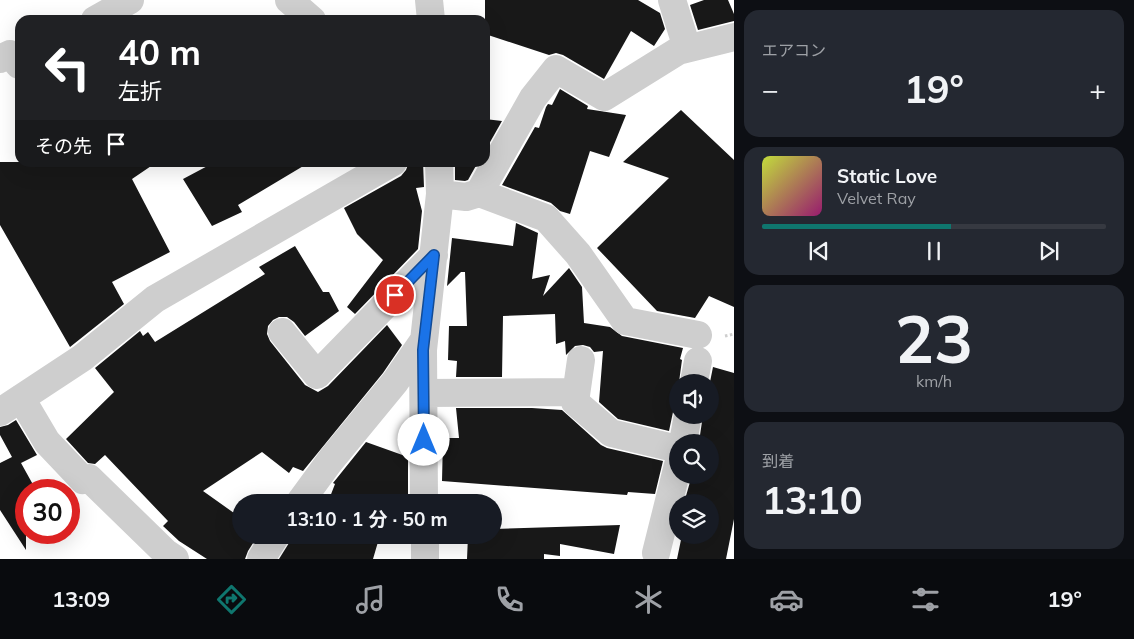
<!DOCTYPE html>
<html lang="ja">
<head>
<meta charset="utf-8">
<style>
  body { margin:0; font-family:Mulish,"Noto Sans JP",sans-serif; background:#242831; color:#f1f3f6; height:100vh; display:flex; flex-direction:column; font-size:19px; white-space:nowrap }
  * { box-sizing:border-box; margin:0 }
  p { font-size:16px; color:#9ea1a6 }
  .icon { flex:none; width:28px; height:28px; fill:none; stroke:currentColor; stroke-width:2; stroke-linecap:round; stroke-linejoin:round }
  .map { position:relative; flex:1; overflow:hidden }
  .details { display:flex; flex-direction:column; gap:10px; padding:10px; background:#0d0f14; width:400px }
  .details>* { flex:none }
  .top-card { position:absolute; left:15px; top:15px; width:475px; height:152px; border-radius:15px; box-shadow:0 5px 20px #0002; background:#202124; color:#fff; overflow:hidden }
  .tools { position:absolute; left:669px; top:374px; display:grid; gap:10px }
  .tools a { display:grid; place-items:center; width:50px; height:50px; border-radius:50%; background:#171b24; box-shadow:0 5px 20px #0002; font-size:25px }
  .speed { position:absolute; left:15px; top:479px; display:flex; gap:10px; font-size:25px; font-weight:700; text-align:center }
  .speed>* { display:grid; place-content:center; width:65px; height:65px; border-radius:50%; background:#171b24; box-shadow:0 5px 20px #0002; line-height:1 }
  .speed .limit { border:8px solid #d22; background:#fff; color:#111 }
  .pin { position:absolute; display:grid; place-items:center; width:42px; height:42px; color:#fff; margin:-21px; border:2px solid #fff; border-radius:50%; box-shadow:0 1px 5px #0007 }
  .me { position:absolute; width:55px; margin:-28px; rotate:0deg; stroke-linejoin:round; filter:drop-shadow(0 0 4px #0008) }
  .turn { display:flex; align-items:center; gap:18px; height:105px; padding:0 20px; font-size:22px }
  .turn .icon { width:65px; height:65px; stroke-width:2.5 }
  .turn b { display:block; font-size:35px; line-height:42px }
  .then { display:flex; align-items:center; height:48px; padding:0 20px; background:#0003; gap:10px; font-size:19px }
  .big { font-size:38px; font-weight:700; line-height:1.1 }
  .details .widget { flex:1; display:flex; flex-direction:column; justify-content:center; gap:8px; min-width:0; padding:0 18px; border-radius:15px; background:#242831 }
  .details .dial { align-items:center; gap:0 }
  .dial b { font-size:65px; line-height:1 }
  .song { display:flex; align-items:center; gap:15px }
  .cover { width:60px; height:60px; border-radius:8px; background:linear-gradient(135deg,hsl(70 70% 55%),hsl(320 70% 35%)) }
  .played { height:5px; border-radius:2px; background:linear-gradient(90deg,#0f766e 55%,#363941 55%) }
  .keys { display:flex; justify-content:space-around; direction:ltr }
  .heat { display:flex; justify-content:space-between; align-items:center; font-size:28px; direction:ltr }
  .trip { position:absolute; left:232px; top:494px; width:270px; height:50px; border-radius:25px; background:#171b24; box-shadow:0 5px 20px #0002; font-weight:700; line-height:50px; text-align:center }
  .dock { display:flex; height:80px; justify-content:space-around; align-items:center; background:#090b0e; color:#9ea1a6 }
  .dock .icon { width:35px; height:35px }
  .dock .current { color:#0f766e }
  .dock b { font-size:22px; color:#f1f3f6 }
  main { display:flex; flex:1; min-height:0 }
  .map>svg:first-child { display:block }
  .building { fill:#181818 }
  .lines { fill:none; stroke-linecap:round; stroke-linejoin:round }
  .path { stroke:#cecece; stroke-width:3; stroke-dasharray:2.5 2.5; stroke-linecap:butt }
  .minor { stroke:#cecece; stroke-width:28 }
  .route-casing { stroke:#114b97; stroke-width:12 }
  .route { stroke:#1a73e8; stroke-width:9 }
</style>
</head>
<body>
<main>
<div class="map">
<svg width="734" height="559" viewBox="0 0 734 559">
  <rect width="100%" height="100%" fill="#fff"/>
  <path class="building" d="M485,0H638L660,13L665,29L654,46L631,31L604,79L563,55L556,53L549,55L485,34Z
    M704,0H728L734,14V21L698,30L690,5Z
    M560,89L588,106L587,109L626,115L609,157L590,151L570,214L560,211L551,203L502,185L535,127L539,128L546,107L548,104L552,105Z
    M681,110L734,160V307L709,296L695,318L657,311L597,248L669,178L623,162Z
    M485,119L502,121L485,151Z
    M0,162H157L132,179L170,252L112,282L124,304L70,347L0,225Z
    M215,162H310L238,205L242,212L212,226L183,179Z
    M409,162H423L424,187L416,188L422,211L418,249L355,314L347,307L383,260L357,234L344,208L401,176L406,170Z
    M455,162H478L468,180L465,181L455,180Z
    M516,223L538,233L532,279L550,275L543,296L569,268L582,287L584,323L610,327L622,336L683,348L680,359L682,360L679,382H678V404L673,412L669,431L618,419L599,402L603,351L594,352L590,347L583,345L575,346L566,355L565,341L556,344L555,314L503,316L502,377H456L457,361L448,360L449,326H467L465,272H461L447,286L452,238L513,246Z
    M295,246L323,292H329L339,311L305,336L294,322L287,317H279L273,320L268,326L267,334L270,341L305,385L318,392L328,386L387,325L402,345L383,373L303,471L293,467L289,473L262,452L203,491L241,518V535H258L248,551L245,559H207L179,541L163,526L168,521L105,455L95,464L88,463L66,439L114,392L95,368L140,331L143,336L148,332L155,342L265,274L259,267Z
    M713,367L734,373V519L726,559H677L682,535H710V502H690L691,496H686L692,475H710V442H699L703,415H710V382Z
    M456,408H532L562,410L601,445L607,448L663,461L655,494L628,492L627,495L442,481L443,438H459Z
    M16,420L37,455L21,463L36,490H26V550L0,510V463L12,457L0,435V427L8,425Z
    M366,442L408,457V497L406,502H328L335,484L333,483Z
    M620,525L614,554L560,544V556L544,554V559H467L468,536L494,535V529Z
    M292,535H380L373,559H279L289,543Z"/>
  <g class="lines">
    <path class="path" d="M725,336L734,334"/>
    <path class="minor" d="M289,0L312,20
      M429,0L431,20
      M672,0L687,48
      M95,20L130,0
      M0,59L10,54L19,65
      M479,193L546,218L578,254L625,321L698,335
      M440,194L466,197L479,193L533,98L556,69L604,97L678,51L734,37
      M282,332L317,375L434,255
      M581,360L575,402L611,433L678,449
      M694,382L698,361
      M424,393L576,392
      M21,398L47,442L83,480L89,478L166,553L175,559
      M0,412L82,358L155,299L393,162
      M683,442L688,415
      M300,502L330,461L395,382L424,340
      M424,502L423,350L440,194L439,162
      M425,535V559
      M656,553L678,465
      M261,559L276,535"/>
  </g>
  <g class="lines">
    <defs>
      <path id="route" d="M395,295L434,255L423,350L424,440"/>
    </defs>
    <use href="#route" class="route-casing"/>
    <use href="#route" class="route"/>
  </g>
</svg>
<div class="tools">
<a><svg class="icon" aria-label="sound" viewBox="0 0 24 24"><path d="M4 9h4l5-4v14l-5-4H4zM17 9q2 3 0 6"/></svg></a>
<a><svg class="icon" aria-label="search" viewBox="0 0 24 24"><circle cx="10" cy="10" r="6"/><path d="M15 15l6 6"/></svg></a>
<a><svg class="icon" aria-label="layers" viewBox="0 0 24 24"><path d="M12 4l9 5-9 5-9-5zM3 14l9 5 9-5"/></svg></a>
</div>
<div class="speed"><div class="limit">30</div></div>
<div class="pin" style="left:395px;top:295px;background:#d93025"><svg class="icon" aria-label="arrive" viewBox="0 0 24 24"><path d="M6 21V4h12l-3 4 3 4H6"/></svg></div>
<svg class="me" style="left:424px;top:440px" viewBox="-20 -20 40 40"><circle r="19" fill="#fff"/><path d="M0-13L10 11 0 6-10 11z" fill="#1a73e8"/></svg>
<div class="trip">13:10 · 1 分 · 50 m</div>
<div class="top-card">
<div class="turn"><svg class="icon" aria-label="left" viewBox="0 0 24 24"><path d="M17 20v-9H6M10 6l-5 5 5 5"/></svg><div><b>40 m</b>左折</div></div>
<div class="then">その先<svg class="icon" aria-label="arrive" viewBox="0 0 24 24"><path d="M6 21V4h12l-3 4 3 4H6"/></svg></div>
</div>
</div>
<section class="details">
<div class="widget"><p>エアコン</p>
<div class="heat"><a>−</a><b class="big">19°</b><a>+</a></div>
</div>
<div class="widget">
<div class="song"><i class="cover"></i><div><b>Static Love</b><p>Velvet Ray</p></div></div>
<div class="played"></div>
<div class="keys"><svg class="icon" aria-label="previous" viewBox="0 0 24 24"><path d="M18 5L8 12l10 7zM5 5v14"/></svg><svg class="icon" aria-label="pause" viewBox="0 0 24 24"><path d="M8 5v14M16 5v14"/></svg><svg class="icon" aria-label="next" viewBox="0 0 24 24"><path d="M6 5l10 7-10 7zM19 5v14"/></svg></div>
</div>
<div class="widget dial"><b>23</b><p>km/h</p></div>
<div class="widget"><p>到着</p><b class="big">13:10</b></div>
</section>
</main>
<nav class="dock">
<b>13:09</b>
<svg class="icon current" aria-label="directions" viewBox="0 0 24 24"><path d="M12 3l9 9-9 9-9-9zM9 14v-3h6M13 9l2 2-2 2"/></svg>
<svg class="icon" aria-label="music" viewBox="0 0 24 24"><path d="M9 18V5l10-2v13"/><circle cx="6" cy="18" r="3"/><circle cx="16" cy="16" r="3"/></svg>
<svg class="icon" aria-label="phone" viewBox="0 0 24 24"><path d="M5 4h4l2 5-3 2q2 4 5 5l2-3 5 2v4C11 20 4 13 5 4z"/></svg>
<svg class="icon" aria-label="climate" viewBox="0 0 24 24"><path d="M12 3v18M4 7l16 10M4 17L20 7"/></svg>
<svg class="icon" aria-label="car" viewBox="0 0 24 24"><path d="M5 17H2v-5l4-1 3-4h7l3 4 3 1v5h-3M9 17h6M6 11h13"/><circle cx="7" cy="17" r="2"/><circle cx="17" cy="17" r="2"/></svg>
<svg class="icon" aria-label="filters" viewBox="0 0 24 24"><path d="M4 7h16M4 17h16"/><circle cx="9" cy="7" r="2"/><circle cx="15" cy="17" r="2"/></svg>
<b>19°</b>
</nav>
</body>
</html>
